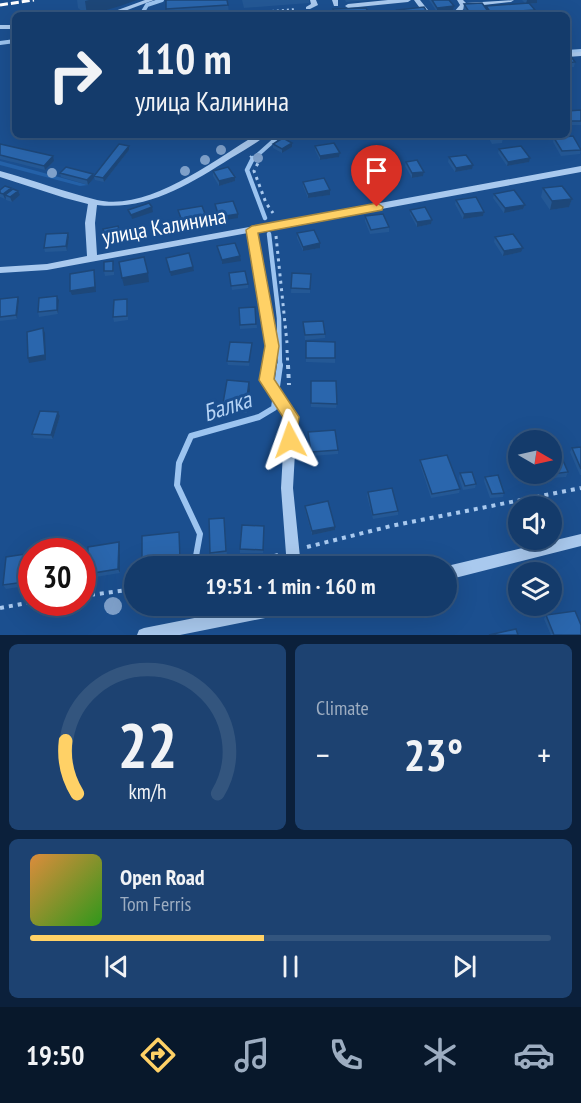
<!DOCTYPE html>
<html lang="en">
<head>
<meta charset="utf-8">
<style>
  body { margin:0; font-family:"PT Sans Narrow",sans-serif; background:#1d4271; color:#f1f3f6; height:100vh; display:flex; flex-direction:column; font-size:22px; white-space:nowrap }
  * { box-sizing:border-box; margin:0 }
  p { font-size:20px; color:#9dadc1 }
  .icon { flex:none; width:33px; height:33px; fill:none; stroke:currentColor; stroke-width:2; stroke-linecap:round; stroke-linejoin:round }
  .map { position:relative; height:635px; overflow:hidden }
  .panel { display:flex; flex-direction:column; gap:9px; padding:9px; background:#0b203b; flex:1 }
  .panel>* { flex:none }
  .top-card { position:absolute; left:12px; top:12px; width:558px; height:126px; border-radius:9px; box-shadow:0 6px 24px #0002,0 0 0 2px #33557e; background:#143b6b; color:#f1f3f6; overflow:hidden }
  .needle { width:39px; rotate:99deg }
  .controls { position:absolute; left:508px; top:430px; display:grid; gap:12px }
  .controls a { display:grid; place-items:center; width:54px; height:54px; border-radius:50%; background:#143b6b; box-shadow:0 6px 24px #0002,0 0 0 2px #33557e; font-size:30px }
  .speed { position:absolute; left:18px; top:538px; display:flex; gap:12px; font-size:30px; font-weight:700; text-align:center }
  .speed>* { display:grid; place-content:center; width:78px; height:78px; border-radius:50%; background:#143b6b; box-shadow:0 6px 24px #0002,0 0 0 2px #33557e; line-height:1 }
  .speed .limit { border:9px solid #d22; background:#fff; color:#111 }
  .pin { position:absolute; display:grid; place-items:center; width:51px; height:51px; color:#fff; margin:-62px -26px; border-radius:50% 50% 50% 0; rotate:-45deg; box-shadow:0 0 6px #0007 }
  .pin .icon { rotate:45deg }
  .me { position:absolute; width:66px; margin:-33px; rotate:356deg; stroke-linejoin:round; filter:drop-shadow(0 0 4px #0008) }
  .turn { display:flex; align-items:center; gap:21px; height:126px; padding:0 24px; font-size:27px }
  .turn .icon { width:78px; height:78px; stroke-width:2.5 }
  .turn b { display:block; font-size:42px; line-height:51px }
  .big { font-size:45px; font-weight:600; line-height:1.1 }
  .panel .widget { flex:1; display:flex; flex-direction:column; justify-content:center; gap:9px; min-width:0; padding:0 21px; border-radius:9px; background:#1d4271 }
  .panel .dial { align-items:center; gap:0 }
  .dial svg { height:156px; overflow:visible; fill:none; stroke:#33557e; stroke-width:7; stroke-linecap:round; text-anchor:middle }
  .dial text { fill:#f1f3f6; stroke:none }
  .song { display:flex; align-items:center; gap:18px }
  .cover { width:72px; height:72px; border-radius:9px; background:linear-gradient(135deg,hsl(30 70% 55%),hsl(110 70% 35%)) }
  .played { height:6px; border-radius:3px; background:linear-gradient(90deg,#ffd166 45%,#33557e 45%) }
  .keys { display:flex; justify-content:space-around; direction:ltr }
  .heat { display:flex; justify-content:space-between; align-items:center; font-size:33px; direction:ltr }
  .panel .tiles { flex:1; display:grid; gap:9px; grid-template-columns:1fr 1fr }
  .widget:last-child { grid-column:span 2 }
  .trip { position:absolute; left:124px; top:556px; width:333px; height:60px; border-radius:30px; background:#143b6b; box-shadow:0 6px 24px #0002,0 0 0 2px #33557e; font-weight:600; line-height:60px; text-align:center }
  .tab-bar { display:flex; height:96px; justify-content:space-around; align-items:center; background:#08182b; color:#9dadc1 }
  .tab-bar .icon { width:42px; height:42px }
  .tab-bar .active { color:#ffd166 }
  .tab-bar b { font-size:27px; color:#f1f3f6 }
  .map>svg:first-child { display:block }
  .green { fill:#2461a8 }
  .lines { fill:none; stroke-linecap:round; stroke-linejoin:round }
  .stream-far2 { stroke:#9cc4f0; stroke-width:4 }
  .stream-far1 { stroke:#9cc4f0; stroke-width:4.5 }
  .stream { stroke:#9cc4f0; stroke-width:6 }
  .path-far2 { stroke:#a9c9ee; stroke-width:2; stroke-dasharray:2 3; stroke-linecap:butt }
  .path-far1 { stroke:#a9c9ee; stroke-width:3; stroke-dasharray:3 4.5; stroke-linecap:butt }
  .path { stroke:#a9c9ee; stroke-width:4; stroke-dasharray:4 5; stroke-linecap:butt }
  .minor { fill:#a9c9ee; fill-rule:evenodd }
  .rail { stroke:#fff; stroke-width:3; stroke-dasharray:8 3; stroke-linecap:butt }
  .tree { fill:#7ea0ca }
  .wall { fill:#245895 }
  .shaded-wall { fill:#1d4779 }
  .building { fill:#2a66ad; stroke:#1d4779; stroke-width:1.5 }
  .route { fill:#ffd166; stroke:#a68842; stroke-width:1.5 }
  .labels { text-anchor:middle; dominant-baseline:central; stroke-width:6; stroke-linejoin:round; paint-order:stroke }
  .street-label { font-size:22px; fill:#fff; stroke:#1b4f8f }
  .water-label { font-size:24px; font-style:italic; fill:#b5d3f5; stroke:#1b4f8f }
</style>
</head>
<body>
<div class="map">
<svg width="581" height="635" viewBox="0 0 581 635">
  <rect width="100%" height="100%" fill="#1b4f8f"/>
  <path class="green" d="M0,161L88,185L80,186L0,165Z"/>
  <g class="lines">
    <path class="stream-far2" d="M141,15L147,5L162,0
      M0,43L15,41
      M567,52L581,51
      M252,160L280,135"/>
    <path class="stream-far1" d="M253,158L247,170L265,218
      M269,234L279,318L280,367"/>
    <path class="stream" d="M194,567L200,534L177,485L179,463L191,436L259,417L274,408L280,365"/>
    <path class="path-far2" d="M247,13L296,9
      M250,156L254,160"/>
    <path class="path-far1" d="M253,158L258,163L254,171L266,203L273,213
      M276,236L287,343
      M287,350L288,367"/>
    <path class="path" d="M288,365L289,385
      M307,547L391,526L581,488
      M231,567L278,555
      M82,596L135,589
      M0,608L32,602"/>
    <path class="minor" d="M145,0H154L114,15H104Z
      M310,0H316L318,5L310,9H306V7L311,4Z
      M332,0H338V6H334Z
      M388,0H411L408,2L348,8L345,6L348,4Z
      M414,0H420L432,15H425Z
      M457,0H463L466,3L514,0L511,2L466,7L460,12L461,15H455L454,12L460,5Z
      M0,25H15V29H0Z
      M581,52V56L567,57V53Z
      M256,135H266C256,144 242,151 231,158C190,184 147,211 97,205L95,223L97,255L581,166V172L257,232L277,347L273,379L297,417L293,488L301,567H287L281,488L285,418L261,380L267,347L248,233L47,270L0,273V267L47,264L87,256L85,223L88,204L65,198L0,177V171C33,180 65,192 97,200C149,212 214,160 256,135Z
      M581,534V546L447,580V566Z
      M255,606H297L295,611L290,613L180,635H137L139,630L144,628Z"/>
    <path class="rail" d="M0,5L34,0"/>
  </g>
  <g class="tree">
    <circle cx="221" cy="150" r="5"/>
    <circle cx="258" cy="158" r="5"/>
    <circle cx="205" cy="160" r="5"/>
    <circle cx="185" cy="171" r="5"/>
    <circle cx="52" cy="173" r="5"/>
    <circle cx="113" cy="606" r="9"/>
  </g>
  <path class="wall" d="M77,0H137L90,15H86L78,8Z
    M166,0L228,5L229,13L196,15H167Z
    M242,0H309V3L244,8Z
    M345,0H371L346,2Z
    M429,0H454H449L453,10L437,12Z
    M522,0H537V3L530,4L535,10L534,14L520,15H465L463,12L464,4L485,8L486,6L525,3Z
    M567,56L575,62L574,67H567Z
    M581,110V125H570L567,120V111Z
    M487,135H501L503,138L502,143L492,144Z
    M554,138L581,148L580,154L561,156L553,142Z
    M0,144L54,161L45,170L0,159Z
    M273,144L292,147L282,153L273,148Z
    M129,146V150L104,182L95,180L94,176Z
    M315,146L340,153L339,157L320,160L315,150Z
    M499,149L529,162L507,166L498,153Z
    M449,157L472,169L455,172L448,162Z
    M406,162L424,172L423,176L412,178L405,166Z
    M213,171L235,181L219,186L213,176Z
    M359,171L381,180L380,184L364,187L359,176Z
    M60,173L94,178L88,185L61,177Z
    M303,182L330,195L308,198L303,186Z
    M543,188L572,199L569,207L550,210L541,197Z
    M0,190H11L20,195L12,202L6,200V198L5,199L0,197Z
    M494,194L525,205L523,209L504,213L493,198Z
    M456,200L484,212L483,216L463,219L455,204Z
    M410,210L432,220L431,224L417,227L410,214Z
    M365,216L389,227V232L370,234L365,221Z
    M68,233L69,237L67,251L45,252L44,248Z
    M297,233L320,248L303,251L297,238Z
    M495,237L521,252L503,256L494,242Z
    M114,265V275L105,276L104,271Z
    M229,273L248,284V288L232,290Z
    M292,273L311,274L310,293H291Z
    M57,296L59,300L58,314L39,317L38,312Z
    M0,299L19,301L17,319L0,321Z
    M127,299L128,303V320L114,322L113,317Z
    M255,307L257,328L240,329L239,308Z
    M303,322L325,334V338L305,340Z
    M306,341L335,358V363L306,362Z
    M252,343L249,366L228,365L227,361Z
    M311,381L337,404L336,408L311,407Z
    M250,390L247,413L224,412L223,403Z
    M58,412L60,416L53,439L34,438L32,434Z
    M308,432L338,450V454L311,456Z
    M581,447V475H580L570,452L572,448Z
    M420,460L460,489L459,493L431,498L420,464Z
    M568,472L566,477L534,479L532,474H552Z
    M460,473L476,484L475,488L463,490L459,478Z
    M485,477L504,493L503,497L490,498L484,481Z
    M368,492L398,511V515L373,519L367,496Z
    M305,506L335,527V530L312,535L305,510Z
    M224,518L227,555L211,557L210,553Z
    M264,530L263,553H240V549Z
    M179,532L181,563L152,567H143L142,564Z
    M120,546V573L89,578L87,574Z
    M32,553V585L6,589L3,585Z
    M546,615L581,635H551L544,619Z"/>
  <path class="shaded-wall" d="M89,0H119L120,6L90,15H87L85,1Z
    M119,0H137L120,6Z
    M527,0H537V3L526,4Z
    M454,6L453,10L437,12V8Z
    M292,143V147L282,153V149Z
    M129,146V150L104,182L103,178Z
    M340,153L339,157L320,160V156Z
    M53,156L54,161L45,170L44,166Z
    M530,158L529,162L507,166L508,162Z
    M473,165L472,169L455,172L456,168Z
    M424,172L423,176L412,178V173Z
    M93,174L94,178L88,185L87,180Z
    M235,177V181L219,186V181Z
    M381,180L380,184L364,187V182Z
    M11,188L12,192L5,195L6,198L5,199L3,194Z
    M330,190V195L308,198V194Z
    M18,191L20,195L12,202L10,197Z
    M572,199L569,207L550,210L552,201Z
    M525,205L523,209L504,213L505,208Z
    M152,207L153,212L132,219L131,215Z
    M484,212L483,216L463,219L464,214Z
    M238,214V218L219,221V217Z
    M207,219V223L183,228V224Z
    M432,220L431,224L417,227V222Z
    M68,233L69,237L67,251L66,246Z
    M121,237L122,242L107,245L106,240Z
    M320,243V248L303,251V247Z
    M523,248L521,252L503,256L504,251Z
    M240,256L241,261L222,264V260Z
    M193,267L194,271L171,276L170,272Z
    M94,270L96,292L72,295L70,291Z
    M148,273L149,282L124,286L122,278Z
    M57,296L59,300L58,314L57,310Z
    M18,297L19,301L17,319L16,315Z
    M43,328L45,333L46,360L29,363L28,358Z
    M249,382L250,390L247,413L246,405Z
    M58,412L60,416L53,439L51,435Z
    M335,527V530L312,535V531Z
    M119,542L120,546V573L118,569Z"/>
  <path class="building" d="M166,0H227L228,5L166,9Z
    M432,0H449L454,6L437,8Z
    M482,3L490,14L471,15L464,4Z
    M529,3L535,10L491,13L486,6Z
    M424,7L429,15H401L397,10Z
    M366,8L370,15H336L333,9Z
    M570,55L575,62L567,63V56Z
    M581,110V121H571L567,114V111Z
    M490,135H501L503,138L492,139Z
    M573,136L581,150L562,151L554,138Z
    M283,138L292,143L282,149L273,144Z
    M334,143L340,153L320,156L315,146Z
    M0,144L53,156L44,166L0,155Z
    M119,144L129,146L103,178L94,176Z
    M521,146L530,158L508,162L499,149Z
    M466,155L473,165L456,168L449,157Z
    M417,160L424,172L412,173L406,162Z
    M66,167L93,174L87,180L60,173Z
    M228,167L235,177L219,181L213,171Z
    M376,169L381,180L364,182L359,171Z
    M324,178L330,190L308,194L303,182Z
    M5,186L11,188L3,194L0,193V190Z
    M562,186L572,199L552,201L543,188Z
    M13,189L18,191L10,197L5,195Z
    M514,190L525,205L505,208L494,194Z
    M476,197L484,212L464,214L456,200Z
    M233,201L238,214L219,217L215,204Z
    M149,203L152,207L131,215L128,210Z
    M202,206L207,219L183,224L178,210Z
    M425,207L432,220L417,222L410,210Z
    M383,214L389,227L371,230L365,216Z
    M118,226L121,237L106,240L103,229Z
    M314,230L320,243L303,247L297,233Z
    M68,233L66,246L44,248L46,234Z
    M513,234L523,248L504,251L495,237Z
    M235,243L240,256L222,260L217,246Z
    M189,253L193,267L170,272L166,258Z
    M144,257L148,273L122,278L119,262Z
    M113,261V271H104V262Z
    M94,270L95,287L70,291V274Z
    M245,271L248,284L231,286L229,273Z
    M292,273L311,274L310,289L291,288Z
    M57,296V310L38,312L39,298Z
    M18,297L16,315L0,317V299Z
    M127,299V316L113,317L114,300Z
    M255,307L256,324L240,325L239,308Z
    M323,321L325,334L305,335L303,322Z
    M43,328L45,355L28,358L27,332Z
    M306,341L335,342V358H306Z
    M230,342L252,343L249,362L227,361Z
    M227,380L249,382L246,405L223,403Z
    M311,381H336L337,404L311,403Z
    M40,411L58,412L51,435L32,434Z
    M335,430L338,450L311,452L308,432Z
    M581,447V469L572,448Z
    M558,449L568,472L552,474V450Z
    M447,455L460,489L432,494L420,460Z
    M472,472L476,484L465,486L460,473Z
    M498,475L504,493L492,494L485,477Z
    M392,488L398,511L373,515L368,492Z
    M328,501L335,527L312,531L305,506Z
    M224,518L226,551L210,553L209,519Z
    M242,525L264,526L263,550L240,549Z
    M179,532L180,559L142,564V536Z
    M119,542L118,569L87,574L88,547Z
    M32,553V581L3,585L6,557Z
    M575,611L581,625V635H554L546,615Z
    M516,629L518,635H489Z"/>
  <path class="route" d="M377,203L383,207L382,210L258,233L279,346L274,379L299,417L295,445H284L282,440L283,417L259,380L265,346L246,230L252,226Z"/>
  <g class="labels">
    <g class="street-label">
      <text transform="translate(164 226) rotate(-10)">улица Калинина</text>
    </g>
    <g class="water-label">
      <text transform="translate(227 406) rotate(-18)">Балка</text>
    </g>
  </g>
</svg>
<div class="controls">
<a><svg class="needle" viewBox="-14 -14 28 28"><path d="M0-13l5 13h-10z" fill="#e53935"/><path d="M0 13l5-13h-10z" fill="#9dadc1"/></svg></a>
<a><svg class="icon" aria-label="sound" viewBox="0 0 24 24"><path d="M4 9h4l5-4v14l-5-4H4zM17 9q2 3 0 6"/></svg></a>
<a><svg class="icon" aria-label="layers" viewBox="0 0 24 24"><path d="M12 4l9 5-9 5-9-5zM3 14l9 5 9-5"/></svg></a>
</div>
<div class="speed"><div class="limit">30</div></div>
<div class="pin" style="left:377px;top:207px;background:#d93025"><svg class="icon" aria-label="arrive" viewBox="0 0 24 24"><path d="M6 21V4h12l-3 4 3 4H6"/></svg></div>
<svg class="me" style="left:290px;top:440px" viewBox="-20 -20 40 40"><path d="M0-17L14 15 0 8-14 15z" fill="#ffd166" stroke="#fff" stroke-width="4"/></svg>
<div class="trip">19:51 · 1 min · 160 m</div>
<div class="top-card">
<div class="turn"><svg class="icon" aria-label="right" viewBox="0 0 24 24"><path d="M7 20v-9h11M14 6l5 5-5 5"/></svg><div><b>110 m</b>улица Калинина</div></div>
</div>
</div>
<section class="panel">
<div class="tiles">
<div class="widget dial"><svg viewBox="0 0 100 80">
<path d="M14 69A42 42 0 1 1 86 69"/>
<path d="M14 69A42 42 0 0 1 8 42" stroke="#ffd166"/>
<text x="50" y="56" font-size="32" font-weight="700">22</text>
<text x="50" y="72" font-size="11">km/h</text>
</svg></div>
<div class="widget"><p>Climate</p>
<div class="heat"><a>−</a><b class="big">23°</b><a>+</a></div>
</div>
<div class="widget">
<div class="song"><i class="cover"></i><div><b>Open Road</b><p>Tom Ferris</p></div></div>
<div class="played"></div>
<div class="keys"><svg class="icon" aria-label="previous" viewBox="0 0 24 24"><path d="M18 5L8 12l10 7zM5 5v14"/></svg><svg class="icon" aria-label="pause" viewBox="0 0 24 24"><path d="M8 5v14M16 5v14"/></svg><svg class="icon" aria-label="next" viewBox="0 0 24 24"><path d="M6 5l10 7-10 7zM19 5v14"/></svg></div>
</div>
</div>
</section>
<nav class="tab-bar">
<b>19:50</b>
<svg class="icon active" aria-label="directions" viewBox="0 0 24 24"><path d="M12 3l9 9-9 9-9-9zM9 14v-3h6M13 9l2 2-2 2"/></svg>
<svg class="icon" aria-label="music" viewBox="0 0 24 24"><path d="M9 18V5l10-2v13"/><circle cx="6" cy="18" r="3"/><circle cx="16" cy="16" r="3"/></svg>
<svg class="icon" aria-label="phone" viewBox="0 0 24 24"><path d="M5 4h4l2 5-3 2q2 4 5 5l2-3 5 2v4C11 20 4 13 5 4z"/></svg>
<svg class="icon" aria-label="climate" viewBox="0 0 24 24"><path d="M12 3v18M4 7l16 10M4 17L20 7"/></svg>
<svg class="icon" aria-label="car" viewBox="0 0 24 24"><path d="M5 17H2v-5l4-1 3-4h7l3 4 3 1v5h-3M9 17h6M6 11h13"/><circle cx="7" cy="17" r="2"/><circle cx="17" cy="17" r="2"/></svg>
</nav>
</body>
</html>
